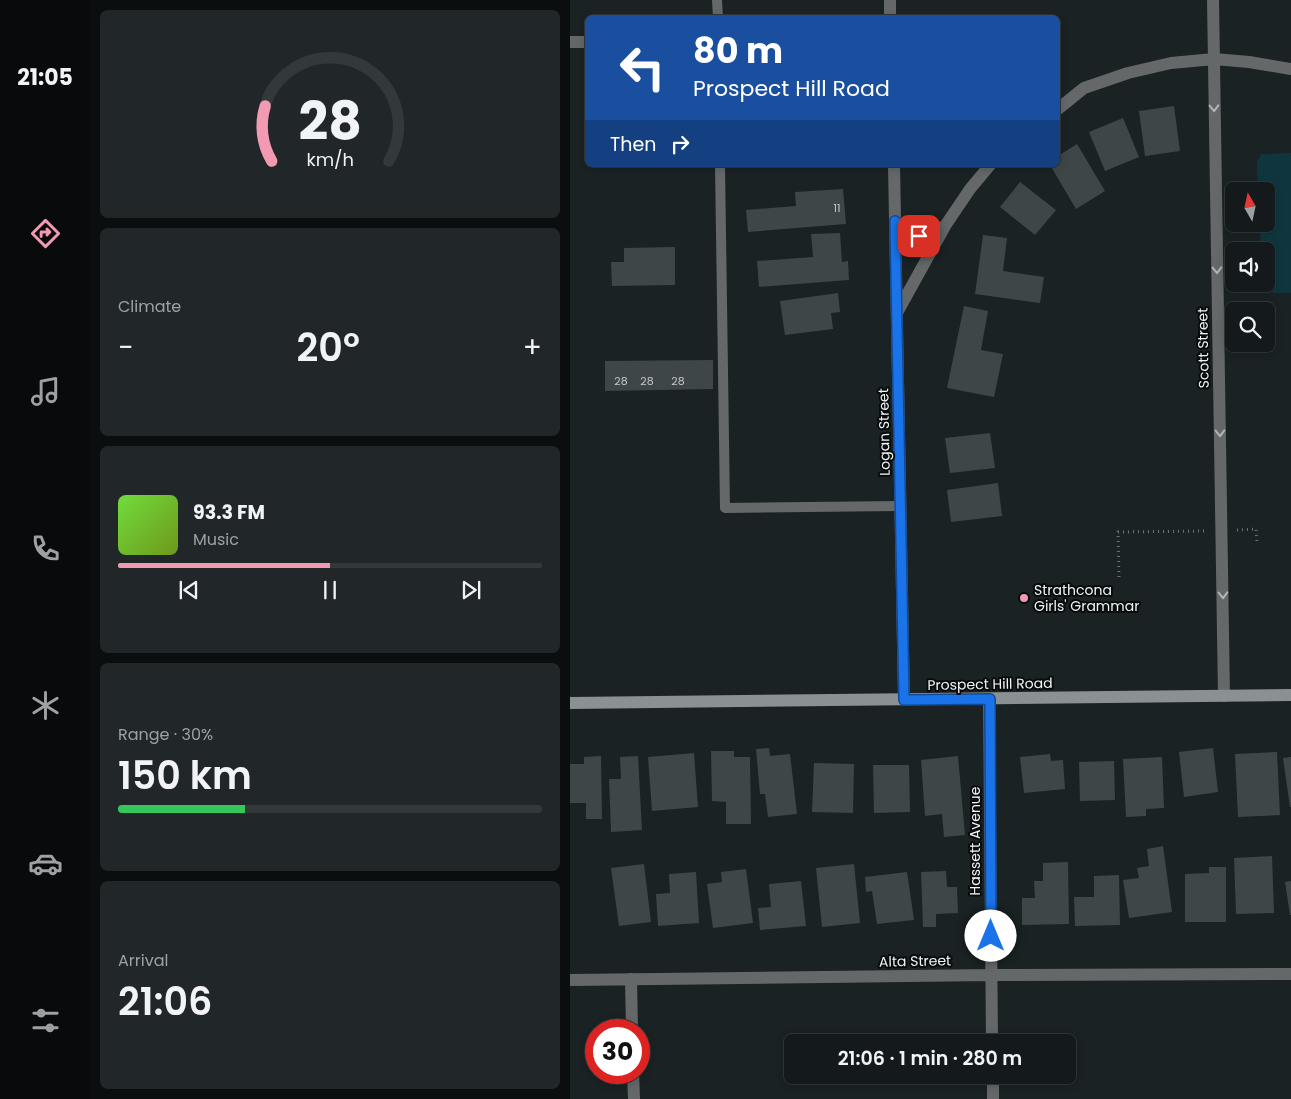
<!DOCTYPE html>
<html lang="en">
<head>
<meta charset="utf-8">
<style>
  body { margin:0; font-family:Poppins,sans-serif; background:#212728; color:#f1f3f6; height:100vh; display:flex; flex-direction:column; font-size:19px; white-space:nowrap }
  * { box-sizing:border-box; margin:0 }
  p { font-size:16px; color:#9da1a3 }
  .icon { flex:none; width:28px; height:28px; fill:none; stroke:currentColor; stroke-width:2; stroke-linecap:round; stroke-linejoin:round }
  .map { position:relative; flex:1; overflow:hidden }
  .details { display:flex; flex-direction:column; gap:10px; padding:10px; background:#0b0e0f; width:480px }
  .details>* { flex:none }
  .banner { position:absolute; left:15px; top:15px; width:475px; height:152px; border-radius:8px; box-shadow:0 2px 8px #0003,0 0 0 1px #33383a; background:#1a4fa0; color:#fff; overflow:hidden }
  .needle { width:32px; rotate:351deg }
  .tools { position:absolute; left:655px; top:182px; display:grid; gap:10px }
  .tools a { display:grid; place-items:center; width:50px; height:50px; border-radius:8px; background:#141a1b; box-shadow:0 2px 8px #0003,0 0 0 1px #33383a; font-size:25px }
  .speed { position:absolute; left:15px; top:1019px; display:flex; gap:10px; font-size:25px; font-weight:700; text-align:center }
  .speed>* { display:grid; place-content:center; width:65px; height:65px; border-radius:50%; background:#141a1b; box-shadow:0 2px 8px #0003,0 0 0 1px #33383a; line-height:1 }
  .speed .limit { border:8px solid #d22; background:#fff; color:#111 }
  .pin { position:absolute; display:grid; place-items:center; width:42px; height:42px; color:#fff; margin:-21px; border-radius:10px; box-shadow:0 2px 8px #0006 }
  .me { position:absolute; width:55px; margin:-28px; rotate:0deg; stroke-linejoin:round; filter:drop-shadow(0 0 4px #0008) }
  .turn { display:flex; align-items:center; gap:18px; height:105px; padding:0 25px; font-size:22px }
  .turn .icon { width:65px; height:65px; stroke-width:2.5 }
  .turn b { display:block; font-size:35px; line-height:42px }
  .then { display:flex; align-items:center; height:48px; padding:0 25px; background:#0003; gap:10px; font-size:19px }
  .big { font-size:38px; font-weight:600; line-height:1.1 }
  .details .tile { flex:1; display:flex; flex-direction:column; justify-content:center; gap:8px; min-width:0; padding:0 18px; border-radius:8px; background:#212728 }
  .details .dial { align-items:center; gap:0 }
  .dial svg { height:130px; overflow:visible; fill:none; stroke:#33383a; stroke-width:7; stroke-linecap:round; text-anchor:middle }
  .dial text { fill:#f1f3f6; stroke:none }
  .song { display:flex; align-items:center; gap:15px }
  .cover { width:60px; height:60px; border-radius:8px; background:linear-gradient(135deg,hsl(100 70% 55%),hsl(80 70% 35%)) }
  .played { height:5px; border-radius:2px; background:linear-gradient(90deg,#f19ab1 50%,#33383a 50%) }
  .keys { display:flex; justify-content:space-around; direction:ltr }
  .heat { display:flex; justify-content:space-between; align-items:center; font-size:28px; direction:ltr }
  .charge { height:8px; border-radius:4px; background:linear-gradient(90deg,#34c759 30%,#33383a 0) }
  .trip { position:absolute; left:214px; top:1034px; width:292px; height:50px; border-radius:8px; background:#141a1b; box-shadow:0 2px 8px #0003,0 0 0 1px #33383a; font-weight:600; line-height:50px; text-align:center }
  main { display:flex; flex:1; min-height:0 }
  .dock { display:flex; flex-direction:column; width:90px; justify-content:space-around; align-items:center; background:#080a0b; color:#9da1a3 }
  .dock .icon { width:35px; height:35px }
  .dock .on { color:#f19ab1 }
  .dock b { font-size:22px; color:#f1f3f6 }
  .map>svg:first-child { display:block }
  .green { fill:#0f363e }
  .building { fill:#3e4648 }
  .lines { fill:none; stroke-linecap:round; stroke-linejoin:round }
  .path { stroke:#6c7375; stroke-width:3; stroke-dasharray:1 4; stroke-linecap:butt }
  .lane { stroke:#646869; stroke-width:10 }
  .street { stroke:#646869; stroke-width:12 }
  .secondary { stroke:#8b9192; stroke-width:12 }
  .oneway { stroke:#b0b5b6 }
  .route-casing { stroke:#114b97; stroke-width:12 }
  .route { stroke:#1a73e8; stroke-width:9 }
  .poi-dot { fill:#f19ab1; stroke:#080b0b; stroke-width:2 }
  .labels { text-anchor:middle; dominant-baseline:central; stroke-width:4; stroke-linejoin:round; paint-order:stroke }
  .number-label { font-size:11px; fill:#c3c8ca }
  .street-label { font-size:14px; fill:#eff4f5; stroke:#080b0b }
  .poi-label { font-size:14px; fill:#eff4f5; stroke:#080b0b; text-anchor:start }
</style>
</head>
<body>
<main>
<nav class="dock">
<b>21:05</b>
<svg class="icon on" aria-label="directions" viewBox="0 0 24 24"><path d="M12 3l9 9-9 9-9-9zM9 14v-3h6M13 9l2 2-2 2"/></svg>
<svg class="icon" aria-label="music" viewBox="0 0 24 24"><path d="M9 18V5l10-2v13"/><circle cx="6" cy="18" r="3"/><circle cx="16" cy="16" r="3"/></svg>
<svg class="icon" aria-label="phone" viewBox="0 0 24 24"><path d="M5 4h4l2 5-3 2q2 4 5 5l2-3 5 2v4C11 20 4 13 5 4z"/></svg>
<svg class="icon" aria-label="climate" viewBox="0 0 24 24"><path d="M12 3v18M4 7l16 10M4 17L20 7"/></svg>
<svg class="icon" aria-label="car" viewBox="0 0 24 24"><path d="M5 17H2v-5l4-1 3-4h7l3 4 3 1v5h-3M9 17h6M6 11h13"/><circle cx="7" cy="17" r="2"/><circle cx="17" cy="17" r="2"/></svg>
<svg class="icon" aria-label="filters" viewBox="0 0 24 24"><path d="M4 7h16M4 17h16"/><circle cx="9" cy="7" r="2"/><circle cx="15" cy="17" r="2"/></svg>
</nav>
<section class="details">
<div class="tile dial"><svg viewBox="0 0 100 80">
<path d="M14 69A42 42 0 1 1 86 69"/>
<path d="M14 69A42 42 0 0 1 10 35" stroke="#f19ab1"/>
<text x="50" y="56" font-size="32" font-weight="700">28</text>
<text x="50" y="72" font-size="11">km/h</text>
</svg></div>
<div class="tile"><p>Climate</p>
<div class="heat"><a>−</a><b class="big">20°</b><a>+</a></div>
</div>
<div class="tile">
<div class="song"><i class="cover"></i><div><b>93.3 FM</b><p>Music</p></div></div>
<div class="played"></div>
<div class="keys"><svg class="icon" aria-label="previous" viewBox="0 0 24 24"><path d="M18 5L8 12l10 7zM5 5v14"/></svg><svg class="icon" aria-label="pause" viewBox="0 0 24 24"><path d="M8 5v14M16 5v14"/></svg><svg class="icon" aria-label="next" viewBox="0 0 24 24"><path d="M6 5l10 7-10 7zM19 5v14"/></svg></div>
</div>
<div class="tile"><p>Range · 30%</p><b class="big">150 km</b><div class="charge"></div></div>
<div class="tile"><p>Arrival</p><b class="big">21:06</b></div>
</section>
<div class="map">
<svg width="721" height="1099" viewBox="0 0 721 1099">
  <rect width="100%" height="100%" fill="#1a2224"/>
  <path class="green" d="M721,153V293H703L693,284H696V251H691L690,224H696V191H688L687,162L691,154Z"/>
  <path class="building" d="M604,106L610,151L575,156L569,111Z
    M553,118L569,157L535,171L519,132Z
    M507,144L535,191L506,209L480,165H488V156Z
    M450,182L486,210L465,235L430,207Z
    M273,189L276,224L178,232L176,210L226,206L225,192Z
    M270,233L272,262L278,261L279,280L189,287L187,261L243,257L241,234Z
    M413,235L437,238L433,271L474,277L470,303L405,294Z
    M105,247V285L42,286L41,262H54V248Z
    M268,293L270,312L261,313L263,329L215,335L210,301Z
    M394,306L418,311L411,350L433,354L424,397L377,388Z
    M143,360V389L35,391V361Z
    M420,433L425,468L380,473L375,438Z
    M428,483L432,516L381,522L377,490Z
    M199,748L200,756L220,754L227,814L198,817L195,794H190L186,749Z
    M643,748L648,792L614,797L609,752Z
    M141,751H164V757H180L181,824H156V802L142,801Z
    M707,752L710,815L668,817L665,754Z
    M124,753L128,807L82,811L78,757Z
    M480,754L481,761L493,760L495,789L454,793L450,757Z
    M31,756L32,819H16V803H0V764H14V757Z
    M68,756L72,830L41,832L39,779H51L50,757Z
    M388,756L395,835L374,837L372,814L355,816L351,760Z
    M592,757L594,808L576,809V816L556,817L553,759Z
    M721,757V807H720L713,758Z
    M544,761L545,800L510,801L509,762Z
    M244,763L284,764L283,813L242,812Z
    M303,765H339L340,812L304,813Z
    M593,846L602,912L559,918L553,880L569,878L567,868L579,866L577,849Z
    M702,856L704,913L666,914L664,858Z
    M498,862L499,924L452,925V898H465L464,881H473V863Z
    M74,864L81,922L49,926L41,868Z
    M284,864L290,923L252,927L246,868Z
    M639,867H656V922H615V874L639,873Z
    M176,869L183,923L143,928L137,884L152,882L151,872Z
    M376,871L377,887H387L388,913L366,914V927H353L351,872Z
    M126,872L129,923L88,926L86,894L100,893L99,874Z
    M337,872L344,920L307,924L302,891L296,892L295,877Z
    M549,875L550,925L505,926L504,897H524V876Z
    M231,881L236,926L190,930L188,908L201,907L199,884Z
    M721,881V915H720L715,882Z"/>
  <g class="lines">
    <path class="path" d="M667,530L686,529L687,542
      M549,577L548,532L636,531"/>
    <path class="lane" d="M147,0L148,18
      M150,165L155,508L330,506"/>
    <path class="street" d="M320,0V18
      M643,0L654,696
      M0,42H18
      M488,109L514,88L558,73L601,63L644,59L679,62L721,69
      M324,165L334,699
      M325,221L349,236L375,226
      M328,311L375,226L400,189L420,165
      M419,699L422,1042
      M61,979L62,1030
      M0,980L421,975L721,974
      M63,1072L64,1099
      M423,1075V1099"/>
    <path class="secondary" d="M0,703L721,695"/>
  </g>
  <defs><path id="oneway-chevron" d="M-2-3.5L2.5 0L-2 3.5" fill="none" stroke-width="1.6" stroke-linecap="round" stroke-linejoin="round" transform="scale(1.25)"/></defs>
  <g class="oneway">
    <use href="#oneway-chevron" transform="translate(644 108) rotate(89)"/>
    <use href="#oneway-chevron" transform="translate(647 270) rotate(89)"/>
    <use href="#oneway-chevron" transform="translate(650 433) rotate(89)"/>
    <use href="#oneway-chevron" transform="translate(653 595) rotate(89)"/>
  </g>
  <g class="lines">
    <defs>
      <path id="route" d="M349,236L325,221L334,700L420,699L421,936"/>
    </defs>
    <use href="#route" class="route-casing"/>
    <use href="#route" class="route"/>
  </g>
  <circle class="poi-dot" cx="454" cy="598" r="5"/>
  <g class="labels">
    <g class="number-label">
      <text x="267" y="208">11</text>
      <text x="51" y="381">28</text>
      <text x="77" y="381">28</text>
      <text x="108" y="381">28</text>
    </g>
    <g class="street-label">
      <text transform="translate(633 348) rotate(-91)">Scott Street</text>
      <text transform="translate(314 432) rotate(-91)">Logan Street</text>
      <text transform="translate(420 684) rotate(-1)">Prospect Hill Road</text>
      <text transform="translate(405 841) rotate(-90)">Hassett Avenue</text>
      <text transform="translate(345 961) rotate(-1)">Alta Street</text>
    </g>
    <g class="poi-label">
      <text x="464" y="590">Strathcona<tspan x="464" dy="16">Girls' Grammar</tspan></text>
    </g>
  </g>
</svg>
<div class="tools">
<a><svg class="needle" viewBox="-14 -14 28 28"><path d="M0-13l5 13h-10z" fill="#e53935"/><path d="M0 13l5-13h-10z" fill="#9da1a3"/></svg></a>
<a><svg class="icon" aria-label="sound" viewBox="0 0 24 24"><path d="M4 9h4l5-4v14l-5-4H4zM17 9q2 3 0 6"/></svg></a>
<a><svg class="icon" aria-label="search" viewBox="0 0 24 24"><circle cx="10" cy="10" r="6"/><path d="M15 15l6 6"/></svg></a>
</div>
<div class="speed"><div class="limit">30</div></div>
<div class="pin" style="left:349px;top:236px;background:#d93025"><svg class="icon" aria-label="arrive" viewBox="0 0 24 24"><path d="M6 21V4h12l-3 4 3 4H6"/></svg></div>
<svg class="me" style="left:421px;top:936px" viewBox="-20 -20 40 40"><circle r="19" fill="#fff"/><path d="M0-13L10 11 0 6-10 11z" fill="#1a73e8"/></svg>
<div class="trip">21:06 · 1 min · 280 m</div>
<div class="banner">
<div class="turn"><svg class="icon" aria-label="left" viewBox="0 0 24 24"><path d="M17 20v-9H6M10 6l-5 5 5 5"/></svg><div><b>80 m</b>Prospect Hill Road</div></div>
<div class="then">Then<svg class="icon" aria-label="right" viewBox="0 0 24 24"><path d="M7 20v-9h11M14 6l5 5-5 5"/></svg></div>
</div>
</div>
</main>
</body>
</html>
